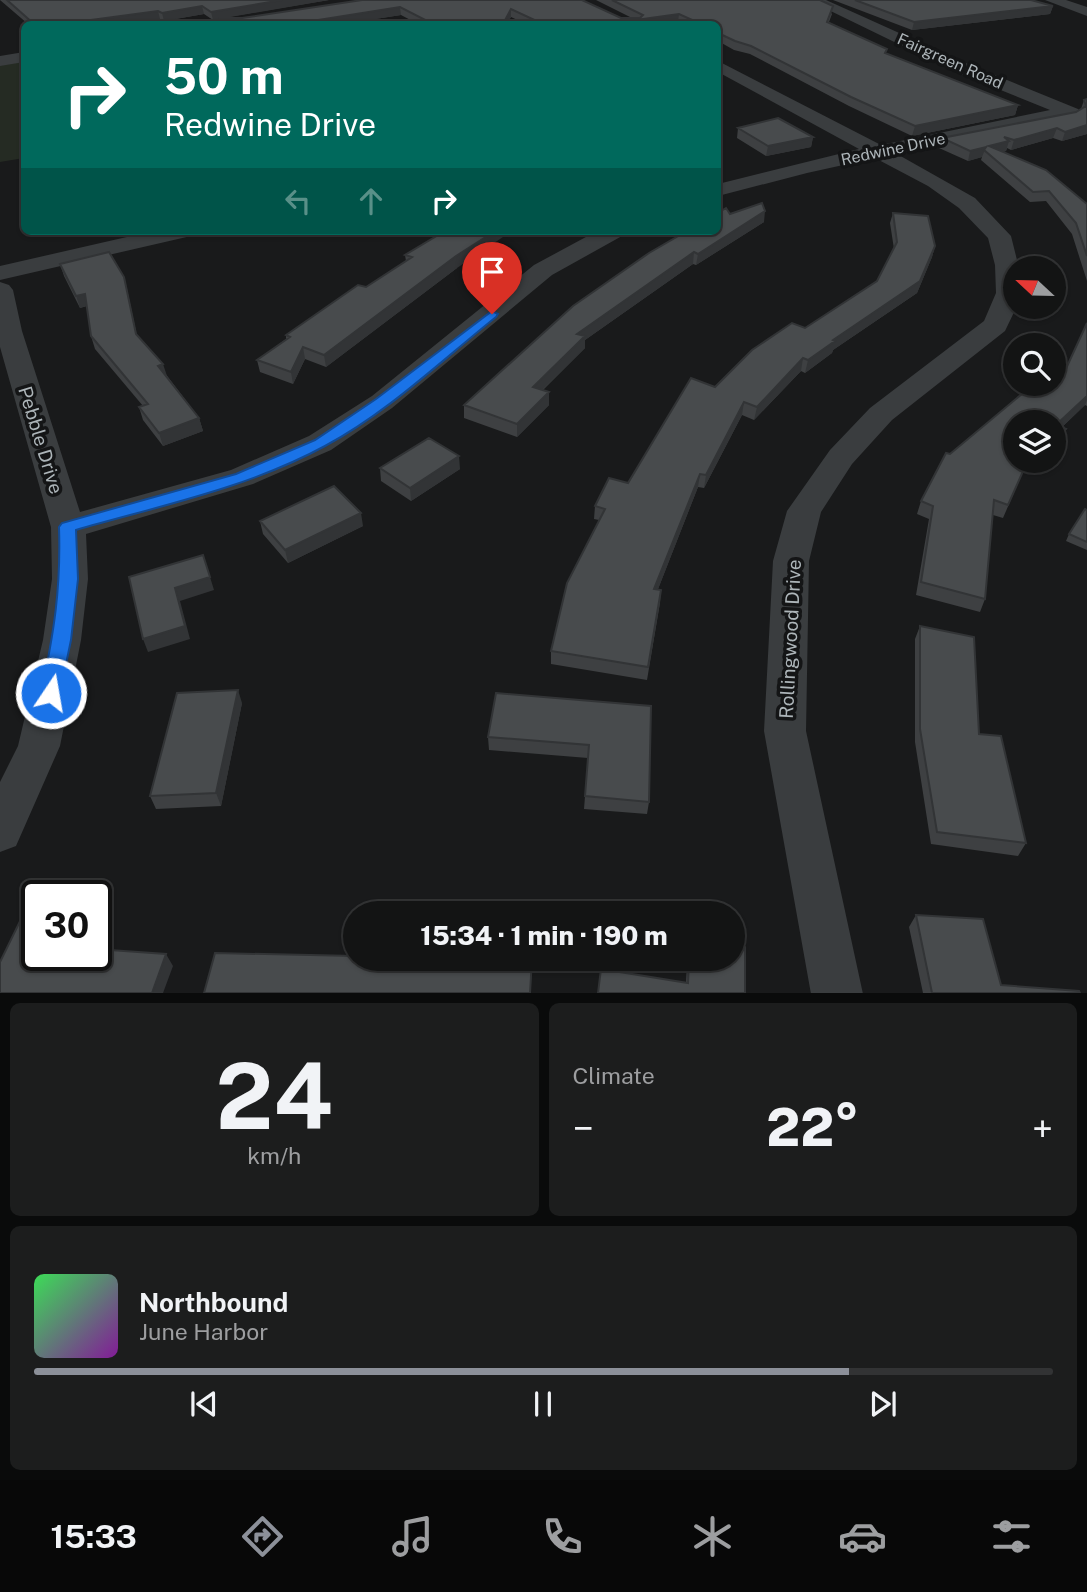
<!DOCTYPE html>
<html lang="en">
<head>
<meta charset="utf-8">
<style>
  body { margin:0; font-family:"Public Sans",sans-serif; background:#1c1d1d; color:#f1f3f6; height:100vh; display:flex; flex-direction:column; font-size:26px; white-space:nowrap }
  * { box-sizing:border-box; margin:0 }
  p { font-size:23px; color:#9d9ea0 }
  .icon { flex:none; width:38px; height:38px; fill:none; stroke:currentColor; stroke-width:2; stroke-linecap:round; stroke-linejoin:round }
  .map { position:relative; height:993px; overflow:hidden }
  .drawer { display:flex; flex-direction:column; gap:10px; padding:10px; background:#0a0b0b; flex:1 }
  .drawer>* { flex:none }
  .top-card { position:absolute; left:21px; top:21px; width:700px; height:214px; border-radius:10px; box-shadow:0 2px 5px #0004,0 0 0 2px #323334; background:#00695c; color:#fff; overflow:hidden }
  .needle { width:46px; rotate:292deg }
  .fabs { position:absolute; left:1003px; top:256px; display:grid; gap:14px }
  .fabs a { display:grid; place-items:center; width:63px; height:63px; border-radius:50%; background:#131414; box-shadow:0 2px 5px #0004,0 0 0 2px #323334; font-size:35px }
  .speed { position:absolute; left:21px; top:880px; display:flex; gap:14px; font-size:35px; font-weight:700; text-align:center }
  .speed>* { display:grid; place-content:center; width:91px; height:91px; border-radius:50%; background:#131414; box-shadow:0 2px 5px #0004,0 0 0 2px #323334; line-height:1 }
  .speed .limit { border:4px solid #111; border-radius:10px; background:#fff; color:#111 }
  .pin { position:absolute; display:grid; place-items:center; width:60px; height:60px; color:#fff; margin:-72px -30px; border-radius:50% 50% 50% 0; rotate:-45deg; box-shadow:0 0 7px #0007 }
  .pin .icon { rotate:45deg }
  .me { position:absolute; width:77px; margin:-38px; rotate:12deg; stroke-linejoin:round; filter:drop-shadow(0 0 5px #0008) }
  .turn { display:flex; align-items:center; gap:24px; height:147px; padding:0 28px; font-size:32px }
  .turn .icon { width:91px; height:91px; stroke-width:2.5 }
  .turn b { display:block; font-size:49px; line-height:60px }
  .lanes { display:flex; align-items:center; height:66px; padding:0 28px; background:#0003; justify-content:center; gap:35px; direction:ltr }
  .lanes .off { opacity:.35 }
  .big { font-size:52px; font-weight:800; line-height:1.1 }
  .drawer .widget { flex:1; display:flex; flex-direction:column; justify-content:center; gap:10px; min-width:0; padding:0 24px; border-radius:10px; background:#1c1d1d }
  .drawer .dial { align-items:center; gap:0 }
  .dial b { font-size:91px; line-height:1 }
  .song { display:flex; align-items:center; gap:21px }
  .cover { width:84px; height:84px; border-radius:10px; background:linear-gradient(135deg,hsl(130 70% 55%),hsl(290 70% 35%)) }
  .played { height:7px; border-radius:4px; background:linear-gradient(90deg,#8c9099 80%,#323334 80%) }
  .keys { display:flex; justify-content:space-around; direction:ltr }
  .heat { display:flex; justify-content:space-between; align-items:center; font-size:38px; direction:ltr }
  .drawer .tiles { flex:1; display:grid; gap:10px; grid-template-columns:1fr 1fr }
  .widget:last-child { grid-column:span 2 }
  .trip { position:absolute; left:343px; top:901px; width:402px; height:70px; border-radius:35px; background:#131414; box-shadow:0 2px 5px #0004,0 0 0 2px #323334; font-weight:800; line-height:70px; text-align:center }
  .dock { display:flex; height:112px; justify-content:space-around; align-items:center; background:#080808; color:#9d9ea0 }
  .dock .icon { width:49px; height:49px }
  .dock .active { color:#8c9099 }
  .dock b { font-size:32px; color:#f1f3f6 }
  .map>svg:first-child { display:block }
  .green { fill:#252b23 }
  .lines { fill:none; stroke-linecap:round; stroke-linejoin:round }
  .street { fill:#3a3d3f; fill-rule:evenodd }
  .wall { fill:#3e4042 }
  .shaded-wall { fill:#323436 }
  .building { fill:#484b4d; stroke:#323436; stroke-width:2 }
  .route { fill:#1a73e8; stroke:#114b97; stroke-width:2 }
  .labels { text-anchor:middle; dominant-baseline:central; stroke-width:7; stroke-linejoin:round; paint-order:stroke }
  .far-street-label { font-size:16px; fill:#adb5b9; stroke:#141516 }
  .street-label { font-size:19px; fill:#adb5b9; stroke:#141516 }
</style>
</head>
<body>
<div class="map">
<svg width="1087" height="994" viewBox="0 0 1087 994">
  <rect width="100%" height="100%" fill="#191a1b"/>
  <path class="green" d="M24,60V158L0,162V65Z"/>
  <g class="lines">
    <path class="street" d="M808,0H826L968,64L1078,109L1081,113L1072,119L897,154L975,198L1011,236L1019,268H1015L1017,306L1005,331L892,420L852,464L821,512L809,561L806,731L863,994H811L764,731L773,561L787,511L830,450L870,408L984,321L996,293L995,265L988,238L959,208L928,186L875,158L807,173L718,196V184L859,149L718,72V61L881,145L1050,110L956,72Z
      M1045,0H1066L1087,7V16Z
      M24,52V62L0,66V56Z
      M153,231H194L191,236L0,280V266Z
      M597,231H625L622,236L552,275L392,408L331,450L253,484L86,534L88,579L81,640L60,746L16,846L0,852V782L18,746L43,640L52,579L51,527L0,347V282L9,285L13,290L22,331L80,512L231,470L309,436L372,396L534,265Z"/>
  </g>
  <path class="wall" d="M0,0H329L222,18H242L362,0H582L621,18H632L596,0H820L832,14L829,22L885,53L1018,105L1015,115L912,136L849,106L750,54L734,50L718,41V24H684L678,22L659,24H526L511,17L507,24H418L401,15L343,24H222L221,19L213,20L204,14L164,21L160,19L122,24H28Z
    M833,0H1031L1053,6L1050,14L912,30Z
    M1087,99V134L1062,141L1053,138L1011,150L1007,148L1006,151L1002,152L1087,204V281L1072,234L1046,201L1030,202L981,160L982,157L968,161L939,148L942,138L1076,112L1081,109L1084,100Z
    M738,128L813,137L811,147L766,156L737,138Z
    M893,213L935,246L932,257L917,293L833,350L832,353L805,373L801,371L754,420L742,415L704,488L698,487L658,589L661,590L660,603L647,680L551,664V651L599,520L594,519L595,506L628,483L715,387L877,281L894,249L890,223Z
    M730,214L764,222L696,265L693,264L585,340V348L543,390L549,405L517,437L464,418V405Z
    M405,255L457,268L326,367L305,359L293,384L260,372L257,360L286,339V335L366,287L406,261Z
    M60,264L124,277L127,289L137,336L199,418L203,431L163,446L143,420L139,407L143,406L95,349L91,336L87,306L80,308L64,276Z
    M1087,323V406L1085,405L1062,427L1066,429L1061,442L1015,422L1028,460L1003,518L993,515L985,599L980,612L916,595L929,519L917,514L921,501L950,454L1064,373Z
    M380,468L460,469L411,501L381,481Z
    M1087,510V550L1066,541L1069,534Z
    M260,521L363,526L288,563L263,534Z
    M920,626L979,734L1026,843L1018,856L931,844L915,742V639Z
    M242,703L221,806L156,809L150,796Z
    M651,706L649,802L647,814L584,809L588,758L489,750L488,737Z
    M916,915L1001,985L1080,993H923L909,927Z
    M687,959H733L745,993L686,983Z"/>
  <path class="shaded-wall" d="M282,0H329L213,20L211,12Z
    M202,6L204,14L164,21L162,13Z
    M1053,6L1050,14L912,30L914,22Z
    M400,7L401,15L343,24H319L318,20Z
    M511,9V17L507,24H503Z
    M158,11L160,19L122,24H61Z
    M679,14L678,22L659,24H614V23Z
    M1018,105L1015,115L912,136L915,126Z
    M1087,125V134L1062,141L1065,132Z
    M1057,128L1053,138L1011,150L1014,140Z
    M813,137L811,147L766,156L768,146Z
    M1009,141L1006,151L990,155L989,146Z
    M986,147L982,157L968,161L970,151Z
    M765,211L764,222L696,265L698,254Z
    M495,231H512L457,268L326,367L324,355L456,256Z
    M935,246L932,257L917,293L833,350L832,353L805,373L808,360L833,340Z
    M694,252L693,264L585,340V348L533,399V387L577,334Z
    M85,294L89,305L80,308L76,296Z
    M303,347L305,359L293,384L291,372Z
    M803,358L801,371L754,420L757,407Z
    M163,364L167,376L158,366Z
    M549,392V405L517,437V424Z
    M1087,396V400L1085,405L1054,435L1056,425Z
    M744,402L742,415L704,488L706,475Z
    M199,418L203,431L163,446L159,433Z
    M1066,429L1061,442L1054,449V442Z
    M459,456L460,469L411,501L410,488Z
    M700,474L698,487L653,602L654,589Z
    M361,513L363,526L288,563L285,550Z
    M210,577L214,590L180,601L190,639L148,652L143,639L175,588Z
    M238,690L242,703L221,806L216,793Z
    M166,954L173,966L163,993H152Z"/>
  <path class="building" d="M7,0H282L211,12L202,6L162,13L158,11L61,24H34Z
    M362,0H582L621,18H640L643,15L612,0H820L833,6L827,22L887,49L885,53L1018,105L915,126L851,97L751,46L735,41L718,33V24H701L679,14L614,23L617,24H543L511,9L503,24H433L400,7L318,20L325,24H230L221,18H242Z
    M855,0H1031L1053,6L914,22Z
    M1087,99V125L1065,132L1057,128L1014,140L1004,137L1009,141L989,146L1046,170L1087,204V256L1076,223L1049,191L1033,192L984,150L986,147L970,151L942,138L1076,112L1086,106L1084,100Z
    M778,118L813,137L768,146L738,128Z
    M762,203L765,211L698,254L694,252L577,334L585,336L533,387L549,392L517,424L464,405L573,306L649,253L687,231H718V213L726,208L730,214Z
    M893,213L928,216L935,246L920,281L833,340L835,341L808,360L803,358L757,407L744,402L706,475L700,474L654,589L661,590L648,667L551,651L567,583L605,509L595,506L609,478L628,483L691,378L715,387L752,350L792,323L805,328L877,281L897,242Z
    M445,231H495L456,256L324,355L303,347L291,372L257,360L290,337L286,335L358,285L366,287L412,257L405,255Z
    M109,252L124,277L136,334L163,364L158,366L199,418L159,433L139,407L148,404L91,336L85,294L76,296L60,264Z
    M1087,323V396L1056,425L1066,429L1054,442V422H1015V460H1028L1008,505L994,500L985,599L921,582L933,506L921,501L946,453L950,454L1035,383H1054V369L1064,373Z
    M429,438L459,456L410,488L380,468Z
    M334,486L361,513L285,550L260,521Z
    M1085,509L1087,510V542L1069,534Z
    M203,555L210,577L175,588L185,626L143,639L129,577Z
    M920,626L974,637L979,734L1001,736L1026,843L937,832L920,729Z
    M238,690L216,793L150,796L177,693Z
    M496,693L651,706L649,802L585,796L589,745L488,737Z
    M24,913L37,914V956H96V949L166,954L152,993H0V962Z
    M916,915L983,919L1001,985L1079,991L1080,993H932Z
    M733,945L745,947V993H598L601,969L688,983L689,959H733Z
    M215,953L355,956V959H532L530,993H204Z"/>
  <path class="route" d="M492,311L498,314L496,317C441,361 387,413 325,446C248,488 159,506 76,530L78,579L71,640L60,693L57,698L51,701L44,698L41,693C54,633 61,588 59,527L62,523L236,474L315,440L376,399Z"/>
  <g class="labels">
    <g class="far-street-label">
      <text transform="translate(950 61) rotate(24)">Fairgreen Road</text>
      <text transform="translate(893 149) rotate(-12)">Redwine Drive</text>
    </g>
    <g class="street-label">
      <text transform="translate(41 440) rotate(73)">Pebble Drive</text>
      <text transform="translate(790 639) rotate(-87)">Rollingwood Drive</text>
    </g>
  </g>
</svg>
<div class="fabs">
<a><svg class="needle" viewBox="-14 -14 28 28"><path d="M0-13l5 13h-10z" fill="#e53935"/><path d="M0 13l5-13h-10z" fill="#9d9ea0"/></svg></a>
<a><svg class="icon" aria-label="search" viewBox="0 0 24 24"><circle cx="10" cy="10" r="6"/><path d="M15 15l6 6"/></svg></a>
<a><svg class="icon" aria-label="layers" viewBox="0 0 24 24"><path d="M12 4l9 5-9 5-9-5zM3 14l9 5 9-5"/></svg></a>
</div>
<div class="speed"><div class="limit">30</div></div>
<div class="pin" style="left:492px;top:314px;background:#d93025"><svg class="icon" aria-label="arrive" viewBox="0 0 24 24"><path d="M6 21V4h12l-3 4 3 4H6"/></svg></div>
<svg class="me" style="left:51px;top:693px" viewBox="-20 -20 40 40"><circle r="17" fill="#1a73e8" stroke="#fff" stroke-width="3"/><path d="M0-11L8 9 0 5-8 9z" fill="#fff"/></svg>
<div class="trip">15:34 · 1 min · 190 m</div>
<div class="top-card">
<div class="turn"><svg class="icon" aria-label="right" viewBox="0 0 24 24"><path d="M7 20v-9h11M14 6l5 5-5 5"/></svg><div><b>50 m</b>Redwine Drive</div></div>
<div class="lanes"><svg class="icon off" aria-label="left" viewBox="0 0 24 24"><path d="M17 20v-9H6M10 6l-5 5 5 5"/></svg><svg class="icon off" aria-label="ahead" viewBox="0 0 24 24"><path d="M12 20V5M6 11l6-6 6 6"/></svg><svg class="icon" aria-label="right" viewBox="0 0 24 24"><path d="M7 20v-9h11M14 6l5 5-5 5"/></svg></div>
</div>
</div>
<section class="drawer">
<div class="tiles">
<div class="widget dial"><b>24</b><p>km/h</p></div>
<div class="widget"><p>Climate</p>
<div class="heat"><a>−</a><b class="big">22°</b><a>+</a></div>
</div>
<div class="widget">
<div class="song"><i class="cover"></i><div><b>Northbound</b><p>June Harbor</p></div></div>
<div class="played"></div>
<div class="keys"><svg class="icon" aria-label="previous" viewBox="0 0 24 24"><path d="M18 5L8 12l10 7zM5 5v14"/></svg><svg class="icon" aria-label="pause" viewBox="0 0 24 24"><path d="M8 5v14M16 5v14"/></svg><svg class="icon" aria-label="next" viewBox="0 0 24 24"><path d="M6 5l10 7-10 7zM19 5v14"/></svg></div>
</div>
</div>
</section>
<nav class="dock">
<b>15:33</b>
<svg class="icon active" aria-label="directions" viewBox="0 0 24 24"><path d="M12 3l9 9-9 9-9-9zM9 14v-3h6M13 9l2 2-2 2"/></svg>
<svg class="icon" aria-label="music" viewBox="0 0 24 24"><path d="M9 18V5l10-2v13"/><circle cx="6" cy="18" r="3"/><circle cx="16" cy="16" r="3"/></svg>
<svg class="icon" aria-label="phone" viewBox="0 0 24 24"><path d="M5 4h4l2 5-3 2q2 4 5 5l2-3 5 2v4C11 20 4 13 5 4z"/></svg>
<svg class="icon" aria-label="climate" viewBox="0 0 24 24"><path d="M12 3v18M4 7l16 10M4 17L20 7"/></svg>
<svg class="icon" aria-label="car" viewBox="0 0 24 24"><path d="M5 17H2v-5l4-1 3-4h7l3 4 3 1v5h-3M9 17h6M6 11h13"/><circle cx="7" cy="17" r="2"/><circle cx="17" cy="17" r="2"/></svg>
<svg class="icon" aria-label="filters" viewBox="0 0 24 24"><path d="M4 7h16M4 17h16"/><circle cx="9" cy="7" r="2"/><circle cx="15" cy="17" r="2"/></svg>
</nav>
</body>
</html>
